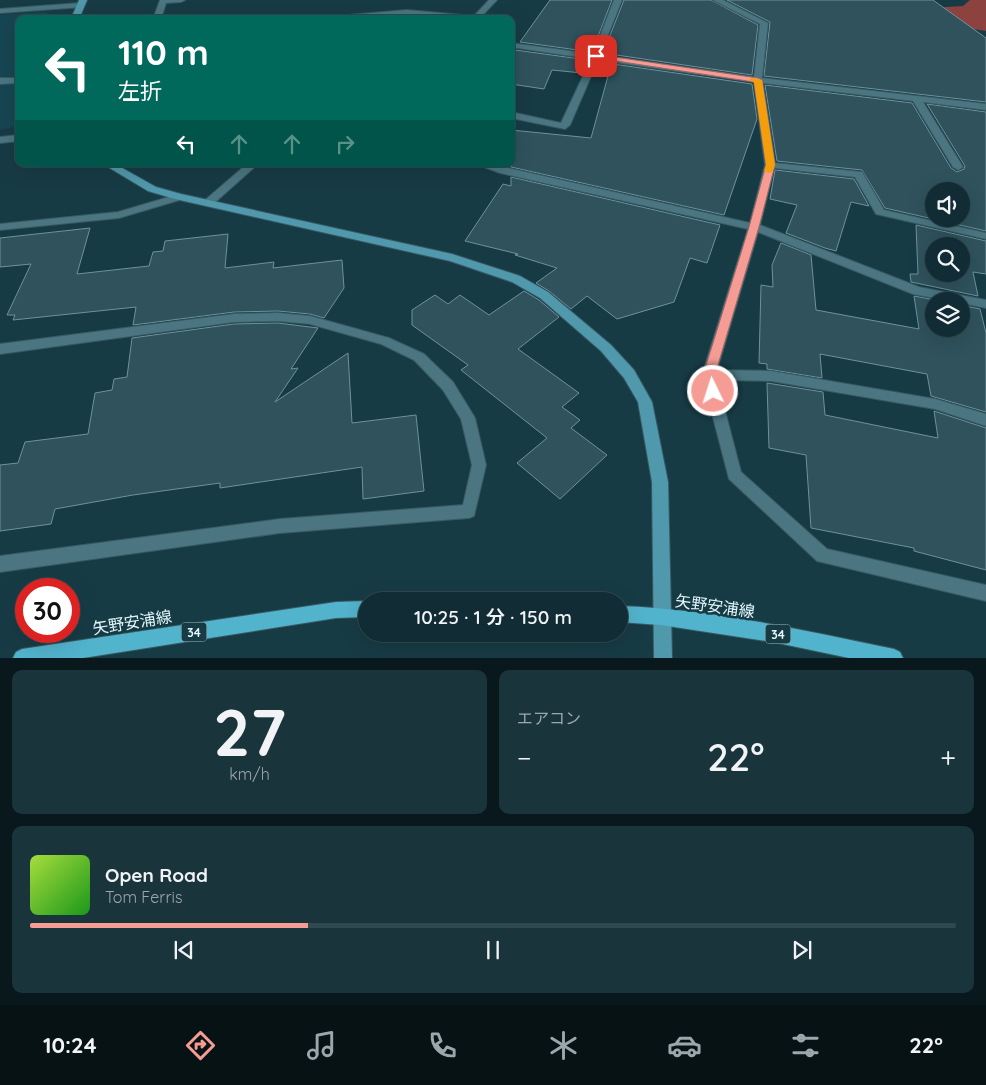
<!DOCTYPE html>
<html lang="ja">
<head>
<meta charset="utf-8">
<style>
  body { margin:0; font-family:Quicksand,"Noto Sans JP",sans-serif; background:#1a343c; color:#f1f3f6; height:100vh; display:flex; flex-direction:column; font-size:19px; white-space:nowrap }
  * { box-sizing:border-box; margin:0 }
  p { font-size:16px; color:#9ca7ac }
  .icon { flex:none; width:28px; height:28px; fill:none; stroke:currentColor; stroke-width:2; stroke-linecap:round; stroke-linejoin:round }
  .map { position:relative; height:658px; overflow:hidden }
  .details { display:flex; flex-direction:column; gap:12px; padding:12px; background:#09181d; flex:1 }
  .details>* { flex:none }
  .guide { position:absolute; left:15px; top:15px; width:500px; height:152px; border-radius:10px; box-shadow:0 5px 20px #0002,0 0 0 1px #30484f; background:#00695c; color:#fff; overflow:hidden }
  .fabs { position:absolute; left:925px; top:182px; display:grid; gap:10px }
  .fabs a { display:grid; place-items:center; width:45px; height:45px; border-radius:50%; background:#112c34; box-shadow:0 5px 20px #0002,0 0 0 1px #30484f; font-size:25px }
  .speed { position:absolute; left:15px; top:578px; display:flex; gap:10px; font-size:25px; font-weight:700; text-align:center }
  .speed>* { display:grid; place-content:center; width:65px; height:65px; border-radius:50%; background:#112c34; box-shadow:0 5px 20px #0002,0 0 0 1px #30484f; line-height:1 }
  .speed .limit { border:8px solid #d22; background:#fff; color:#111 }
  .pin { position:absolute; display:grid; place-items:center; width:42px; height:42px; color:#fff; margin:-21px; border-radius:10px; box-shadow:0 2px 8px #0006 }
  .me { position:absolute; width:55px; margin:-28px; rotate:356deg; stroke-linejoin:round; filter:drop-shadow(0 0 4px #0008) }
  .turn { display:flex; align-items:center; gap:18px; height:105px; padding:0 20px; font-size:22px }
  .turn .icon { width:65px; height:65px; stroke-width:2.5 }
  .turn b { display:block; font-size:35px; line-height:42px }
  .lanes { display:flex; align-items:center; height:48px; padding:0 20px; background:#0003; justify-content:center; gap:25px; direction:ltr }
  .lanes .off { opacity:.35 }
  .big { font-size:38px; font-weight:600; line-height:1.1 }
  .details .card { flex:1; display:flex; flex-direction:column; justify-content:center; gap:8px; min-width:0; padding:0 18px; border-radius:10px; background:#1a343c }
  .details .dial { align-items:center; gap:0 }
  .dial b { font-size:65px; line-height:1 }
  .song { display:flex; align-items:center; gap:15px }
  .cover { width:60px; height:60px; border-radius:8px; background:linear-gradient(135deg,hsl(80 70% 55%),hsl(120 70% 35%)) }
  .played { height:5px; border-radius:2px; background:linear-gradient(90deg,#f59c95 30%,#30484f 30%) }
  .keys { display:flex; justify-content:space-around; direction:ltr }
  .heat { display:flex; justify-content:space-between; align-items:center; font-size:28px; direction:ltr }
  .details .tiles { flex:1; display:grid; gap:12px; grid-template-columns:1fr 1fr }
  .card:last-child { grid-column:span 2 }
  .trip { position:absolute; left:358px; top:592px; width:270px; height:50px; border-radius:25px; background:#112c34; box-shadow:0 5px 20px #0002,0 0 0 1px #30484f; font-weight:600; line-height:50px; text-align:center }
  .dock { display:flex; height:80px; justify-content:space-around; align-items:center; background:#071215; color:#9ca7ac }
  .dock .icon { width:35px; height:35px }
  .dock .on { color:#f59c95 }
  .dock b { font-size:22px; color:#f1f3f6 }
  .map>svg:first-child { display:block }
  .built { fill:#164652 }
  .green { fill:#8c423f }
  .building { fill:#2f525c; stroke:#6d929d; fill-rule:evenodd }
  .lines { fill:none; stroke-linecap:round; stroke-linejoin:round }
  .lane-casing { stroke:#375962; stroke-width:2 }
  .street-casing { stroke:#375962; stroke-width:2 }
  .secondary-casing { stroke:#375962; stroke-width:2 }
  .primary-casing { stroke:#375962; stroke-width:2 }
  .lane { fill:#4a7581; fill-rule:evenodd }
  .street { fill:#4a7581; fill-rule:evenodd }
  .secondary { fill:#5098ab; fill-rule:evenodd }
  .primary { fill:#52b3cc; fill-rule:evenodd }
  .route { fill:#f59c95; stroke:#9f6561 }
  .slow { fill:#f59e0b }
  .labels { text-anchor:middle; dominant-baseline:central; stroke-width:5; stroke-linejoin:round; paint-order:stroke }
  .shield { fill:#173b45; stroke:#a5bec5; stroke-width:1 }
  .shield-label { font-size:12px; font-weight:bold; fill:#e2f6fc }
  .near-street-label { font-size:16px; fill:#e2f6fc; stroke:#173b45 }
</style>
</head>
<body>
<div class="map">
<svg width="986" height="658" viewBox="0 0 986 658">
  <rect width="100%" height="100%" fill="#173b45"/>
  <path class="built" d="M44,12L56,16L55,19H19V122L11,128L0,129V15Z"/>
  <path class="green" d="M970,0H986V31L960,27L914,9L963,6Z"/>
  <path class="building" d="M550,0H612L592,52L520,42Z
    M624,0H711L758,25L752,75L603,53Z
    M727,0H933L986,38V102L764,76L770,22Z
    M515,50L588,60L582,73L552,70L544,89L511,84V55Z
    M599,62L752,84L757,119L724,215L511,167V130L591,138L608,76L594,75Z
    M765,85L912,103L951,168L957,172L964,169L965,166L927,104L986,112V231L885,208L862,170L777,161ZM934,191H961V219H934Z
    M775,170L854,179L869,206L851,202L836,251L825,248L786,233L797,205L770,199Z
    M511,177L720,225L707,263L690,258L674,302L617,319L587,296L571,309L549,291L536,283L557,268L515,255L518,254L465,241L503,184L511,186Z
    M916,225L986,241V274L973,272L978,296L911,282L910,274H918ZM934,246H961V274H934Z
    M90,228L77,274L149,266L153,252L163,251L165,241L228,234L225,268L274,262L273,268L342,260L344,288L324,318L310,314L278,311L234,312L133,325L136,307L13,320L15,315H7L31,264L0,267V238Z
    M781,243L811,255L816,310L919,329L914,296L941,301H934V329H961V305L980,309L986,333V412L931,396L927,374L820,354L822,378L767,369V364L759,363L761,285L773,287L772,265Z
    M524,291L539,300L559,317L518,349L579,393L562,407L580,420L571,428L607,455L560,499L517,463L547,438L461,370L468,365L412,325V310L435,295L448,304L460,295L489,315Z
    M278,323L318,328L291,369L298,368L275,402L348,353L352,423L416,415L424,491L363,499L362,467L220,488V483L133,495L55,509L51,524L0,531V465L18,463L25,442L88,434L95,393L112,390L114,379L127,377L132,338L234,324Z
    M767,383L823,392L825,415L938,438L934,411L986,428V570L914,551V548L811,528L806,455L769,448Z"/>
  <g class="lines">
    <defs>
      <path id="lane" d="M0,78H19V83L0,84Z"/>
      <path id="street" d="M160,0H185L181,2L166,3L161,19H153Z
        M489,0H497L479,19L407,14L342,19L348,15L407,10L474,16Z
        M614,0H622L600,55L754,77L760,24L713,0H723L768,23L762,78L986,104V110L923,102L963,167L958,170L953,167L913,101L763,83L775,163L862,172L884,210L986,233V239L876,214L855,177L774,168L760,225L919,287L986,300V308L961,303V301H950L913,294L758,232L717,370L771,371L935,399L986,414V426L935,409L771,381L717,380L741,472L827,549L986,585V601L817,561L729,479L702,375L748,229L500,173L476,164H490L750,223L765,165L754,82L598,60L570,125L565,129L511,118V112L561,123L591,59L511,47V43L593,54Z
        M80,3H83V7L0,13V9Z
        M19,135V141L0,143V137Z
        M247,164H258L212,205H204L203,203L204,201Z
        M179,194L184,197L183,199L119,218L0,230V224L118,212Z
        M278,313L310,316L389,338L424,354L453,382L475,418L486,465L474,516L469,518L280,533L0,572V556L280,519L463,505L472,465L461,419L443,390L414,360L381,344L310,324L278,321L234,322L0,354V344L234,314Z"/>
      <path id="secondary" d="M79,0H87L79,19H71Z
        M103,164H115L156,187L181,194L452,254L520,276L548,292L611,345L634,370L652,402L668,482L672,658H654L652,482L638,402L624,378L601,351L540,298L512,282L450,261L175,199L148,191Z"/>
      <path id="primary" d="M366,601V617L336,618L83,658H13L16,652L22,649L336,602Z
        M619,606C711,609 803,630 894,649L900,652L903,658H849L773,642L661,625L619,622Z"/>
    </defs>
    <use href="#lane" class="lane-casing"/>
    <use href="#street" class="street-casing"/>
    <use href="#secondary" class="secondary-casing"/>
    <use href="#primary" class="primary-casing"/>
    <use href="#lane" class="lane"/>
    <use href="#street" class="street"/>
    <use href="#secondary" class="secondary"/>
    <use href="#primary" class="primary"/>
  </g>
  <path class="route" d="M594,54L758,78L762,80L775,165L759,227L715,375L719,391L717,395H708L703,375L749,227L766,165L754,82L596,58L593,56Z"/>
  <path class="slow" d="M750,78L762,80L775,165L772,172L769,173L764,171L766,165L754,82L750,81Z"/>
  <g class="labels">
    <g class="shield">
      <rect x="181.5" y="622.5" width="25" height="19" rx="4"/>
      <rect x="765.5" y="624.5" width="25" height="19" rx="4"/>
    </g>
    <g class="shield-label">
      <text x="194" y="632">34</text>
      <text x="778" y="634">34</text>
    </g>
    <g class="near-street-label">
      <text transform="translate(715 606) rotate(8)">矢野安浦線</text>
      <text transform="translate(132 622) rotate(-9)">矢野安浦線</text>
    </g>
  </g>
</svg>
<div class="fabs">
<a><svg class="icon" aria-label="sound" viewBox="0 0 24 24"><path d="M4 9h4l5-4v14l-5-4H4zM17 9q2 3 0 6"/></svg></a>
<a><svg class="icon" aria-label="search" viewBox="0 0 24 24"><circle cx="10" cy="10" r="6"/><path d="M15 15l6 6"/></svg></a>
<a><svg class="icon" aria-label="layers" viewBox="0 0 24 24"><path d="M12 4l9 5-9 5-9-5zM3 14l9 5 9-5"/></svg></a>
</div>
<div class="speed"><div class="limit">30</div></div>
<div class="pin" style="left:596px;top:56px;background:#d93025"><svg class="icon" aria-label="arrive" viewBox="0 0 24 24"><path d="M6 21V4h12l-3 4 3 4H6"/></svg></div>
<svg class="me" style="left:713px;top:391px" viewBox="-20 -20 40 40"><circle r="17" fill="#f59c95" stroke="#fff" stroke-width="3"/><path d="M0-11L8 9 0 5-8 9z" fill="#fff"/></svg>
<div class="trip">10:25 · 1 分 · 150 m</div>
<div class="guide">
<div class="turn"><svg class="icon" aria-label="left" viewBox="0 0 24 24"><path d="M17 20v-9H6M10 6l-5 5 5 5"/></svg><div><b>110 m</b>左折</div></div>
<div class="lanes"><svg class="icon" aria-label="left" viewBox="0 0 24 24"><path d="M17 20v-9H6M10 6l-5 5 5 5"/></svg><svg class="icon off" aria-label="ahead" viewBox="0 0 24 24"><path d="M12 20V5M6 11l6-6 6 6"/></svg><svg class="icon off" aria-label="ahead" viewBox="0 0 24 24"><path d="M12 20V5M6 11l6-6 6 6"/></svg><svg class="icon off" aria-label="right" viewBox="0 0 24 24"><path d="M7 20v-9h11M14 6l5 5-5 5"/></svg></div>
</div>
</div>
<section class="details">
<div class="tiles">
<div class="card dial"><b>27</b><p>km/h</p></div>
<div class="card"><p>エアコン</p>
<div class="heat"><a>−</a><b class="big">22°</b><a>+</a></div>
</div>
<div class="card">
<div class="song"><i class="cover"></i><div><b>Open Road</b><p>Tom Ferris</p></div></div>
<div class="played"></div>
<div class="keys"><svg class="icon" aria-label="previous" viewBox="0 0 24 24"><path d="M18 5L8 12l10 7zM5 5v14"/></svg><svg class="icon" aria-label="pause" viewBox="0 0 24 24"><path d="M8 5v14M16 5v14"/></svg><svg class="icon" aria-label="next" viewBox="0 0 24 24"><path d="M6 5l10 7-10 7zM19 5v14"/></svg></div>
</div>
</div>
</section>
<nav class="dock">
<b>10:24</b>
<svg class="icon on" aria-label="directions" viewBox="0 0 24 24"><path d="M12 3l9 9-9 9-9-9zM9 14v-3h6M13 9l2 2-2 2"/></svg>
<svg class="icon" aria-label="music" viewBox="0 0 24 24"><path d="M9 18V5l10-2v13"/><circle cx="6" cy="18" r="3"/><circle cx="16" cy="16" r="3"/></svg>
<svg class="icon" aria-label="phone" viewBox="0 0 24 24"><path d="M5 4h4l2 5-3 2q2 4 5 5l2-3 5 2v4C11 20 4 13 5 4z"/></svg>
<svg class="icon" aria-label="climate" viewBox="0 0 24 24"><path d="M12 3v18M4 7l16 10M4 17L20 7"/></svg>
<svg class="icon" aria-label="car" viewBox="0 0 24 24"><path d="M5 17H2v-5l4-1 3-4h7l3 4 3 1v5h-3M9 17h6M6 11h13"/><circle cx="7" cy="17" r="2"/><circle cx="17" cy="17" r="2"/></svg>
<svg class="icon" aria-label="filters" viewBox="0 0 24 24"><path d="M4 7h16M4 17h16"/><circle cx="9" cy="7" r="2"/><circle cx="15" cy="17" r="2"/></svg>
<b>22°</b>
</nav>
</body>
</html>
